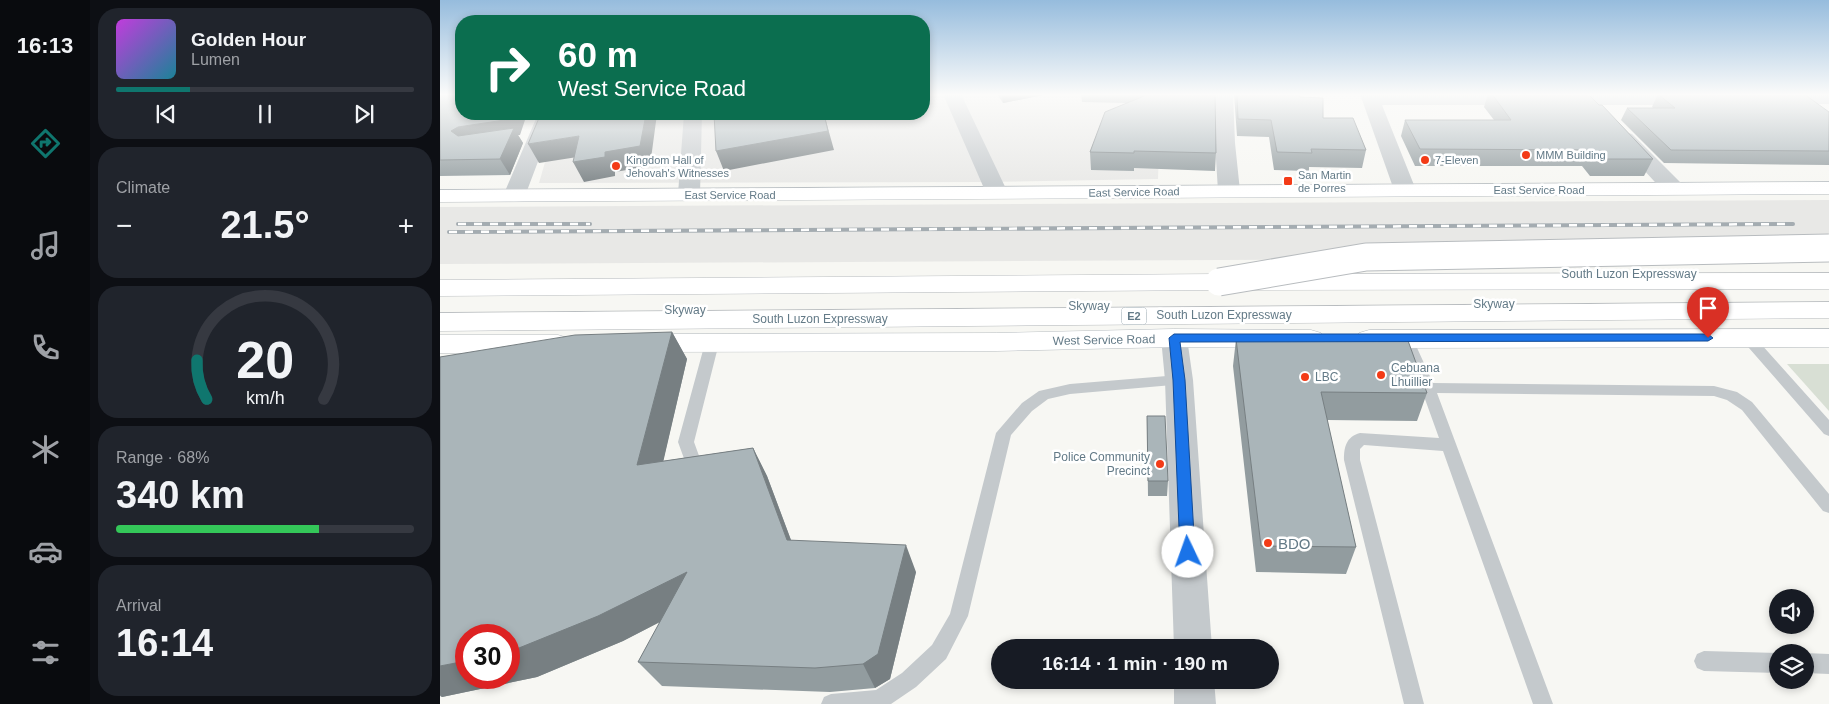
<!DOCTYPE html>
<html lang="en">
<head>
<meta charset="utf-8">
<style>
  body { margin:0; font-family:Helvetica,sans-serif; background:#20242c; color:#f1f3f6; height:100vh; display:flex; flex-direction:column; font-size:19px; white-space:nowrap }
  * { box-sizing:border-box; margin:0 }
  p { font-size:16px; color:#9ea1a6 }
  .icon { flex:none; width:28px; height:28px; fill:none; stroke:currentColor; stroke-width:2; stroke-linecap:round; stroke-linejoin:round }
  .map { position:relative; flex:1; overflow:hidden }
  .side { display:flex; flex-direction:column; gap:8px; padding:8px; background:#0d0f14; width:350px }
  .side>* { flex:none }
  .hud { position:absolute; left:15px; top:15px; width:475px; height:105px; border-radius:20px; box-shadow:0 2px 8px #0003; background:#0b6e4f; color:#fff; overflow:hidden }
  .buttons { position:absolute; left:1329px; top:589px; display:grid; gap:10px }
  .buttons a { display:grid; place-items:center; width:45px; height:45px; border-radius:50%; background:#171b24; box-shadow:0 2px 8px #0003; font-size:25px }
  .speed { position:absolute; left:15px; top:624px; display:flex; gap:10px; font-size:25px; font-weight:700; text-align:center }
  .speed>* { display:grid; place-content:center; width:65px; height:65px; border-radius:50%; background:#171b24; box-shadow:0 2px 8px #0003; line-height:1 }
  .speed .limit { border:8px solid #d22; background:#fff; color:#111 }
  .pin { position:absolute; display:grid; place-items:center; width:42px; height:42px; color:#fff; margin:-51px -21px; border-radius:50% 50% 50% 0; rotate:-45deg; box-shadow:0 0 5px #0007 }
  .pin .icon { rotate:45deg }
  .me { position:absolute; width:55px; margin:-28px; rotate:357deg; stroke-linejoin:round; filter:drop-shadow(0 0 4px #0008) }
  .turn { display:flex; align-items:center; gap:18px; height:105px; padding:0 20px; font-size:22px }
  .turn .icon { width:65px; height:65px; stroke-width:2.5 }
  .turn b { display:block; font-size:35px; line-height:42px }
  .big { font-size:38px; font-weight:600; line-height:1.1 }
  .side .card { flex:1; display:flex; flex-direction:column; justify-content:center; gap:8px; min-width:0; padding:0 18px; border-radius:20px; background:#20242c }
  .side .dial { align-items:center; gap:0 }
  .dial svg { height:130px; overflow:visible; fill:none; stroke:#363941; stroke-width:7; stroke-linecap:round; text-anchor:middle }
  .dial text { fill:#f1f3f6; stroke:none }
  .song { display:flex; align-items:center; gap:15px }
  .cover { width:60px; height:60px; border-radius:8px; background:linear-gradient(135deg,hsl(290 70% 55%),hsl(190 70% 35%)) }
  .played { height:5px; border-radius:2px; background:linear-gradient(90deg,#0f766e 25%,#363941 25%) }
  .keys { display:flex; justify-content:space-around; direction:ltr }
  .heat { display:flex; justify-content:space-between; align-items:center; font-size:28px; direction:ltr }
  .charge { height:8px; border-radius:4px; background:linear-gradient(90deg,#34c759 68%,#363941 0) }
  .trip { position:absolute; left:551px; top:639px; width:288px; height:50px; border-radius:25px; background:#171b24; box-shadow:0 2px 8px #0003; font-weight:600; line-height:50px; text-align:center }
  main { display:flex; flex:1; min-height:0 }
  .dock { display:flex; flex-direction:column; width:90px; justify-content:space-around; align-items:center; background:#090b0e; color:#9ea1a6 }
  .dock .icon { width:35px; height:35px }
  .dock .selected { color:#0f766e }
  .dock b { font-size:22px; color:#f1f3f6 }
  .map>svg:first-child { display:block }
  .built { fill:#e8e8e6 }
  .green { fill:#d8dfd4 }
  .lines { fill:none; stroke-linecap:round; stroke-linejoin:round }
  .secondary-casing { stroke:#b6bcc0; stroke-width:1 }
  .motorway-casing { stroke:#b8bcbf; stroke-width:1 }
  .service { fill:#c4c9cc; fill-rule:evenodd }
  .minor { fill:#c4c9cc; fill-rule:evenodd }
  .secondary { fill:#fff; fill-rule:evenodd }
  .motorway { fill:#fff; fill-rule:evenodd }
  .rail-casing { stroke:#a4acb1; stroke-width:4 }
  .rail { stroke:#fff; stroke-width:2.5; stroke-dasharray:8; stroke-linecap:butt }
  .motorway-bridge-casing { stroke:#b8bcbf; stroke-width:29; stroke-linecap:butt }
  .motorway-bridge { stroke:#fff; stroke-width:27 }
  .wall { fill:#929c9f }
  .shaded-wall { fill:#777f82 }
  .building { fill:#aab5b9; stroke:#777f82 }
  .route { fill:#1a73e8; stroke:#114b97 }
  .poi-dot { fill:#f33b17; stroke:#fff; stroke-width:2 }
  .labels { text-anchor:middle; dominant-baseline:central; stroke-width:5; stroke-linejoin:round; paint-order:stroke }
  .far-poi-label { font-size:11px; fill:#637a87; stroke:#fff; text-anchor:start }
  .far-street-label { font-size:11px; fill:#637a87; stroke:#fff }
  .shield { fill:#fff; stroke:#92a2ab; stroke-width:1 }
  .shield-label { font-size:11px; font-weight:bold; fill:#637a87 }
  .street-label { font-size:12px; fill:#637a87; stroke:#fff }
  .poi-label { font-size:12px; fill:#637a87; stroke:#fff; text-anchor:start }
  .near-poi-label { font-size:15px; fill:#637a87; stroke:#fff; text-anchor:start }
</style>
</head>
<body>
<main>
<nav class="dock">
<b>16:13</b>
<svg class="icon selected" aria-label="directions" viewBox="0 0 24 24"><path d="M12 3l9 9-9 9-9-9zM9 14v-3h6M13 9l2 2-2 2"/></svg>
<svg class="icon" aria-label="music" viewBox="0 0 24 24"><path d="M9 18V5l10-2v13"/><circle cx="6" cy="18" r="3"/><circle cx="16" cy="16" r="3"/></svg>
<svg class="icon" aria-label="phone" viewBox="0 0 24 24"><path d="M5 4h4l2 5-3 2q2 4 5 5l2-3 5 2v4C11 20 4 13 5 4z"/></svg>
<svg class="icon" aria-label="climate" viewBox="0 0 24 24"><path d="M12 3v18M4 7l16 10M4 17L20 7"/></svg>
<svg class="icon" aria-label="car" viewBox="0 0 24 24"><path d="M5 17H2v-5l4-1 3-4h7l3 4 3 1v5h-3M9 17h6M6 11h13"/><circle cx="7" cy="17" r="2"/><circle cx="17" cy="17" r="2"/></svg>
<svg class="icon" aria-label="filters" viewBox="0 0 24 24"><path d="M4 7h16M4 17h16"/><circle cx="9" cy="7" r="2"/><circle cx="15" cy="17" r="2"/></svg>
</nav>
<section class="side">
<div class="card">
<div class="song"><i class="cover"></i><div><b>Golden Hour</b><p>Lumen</p></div></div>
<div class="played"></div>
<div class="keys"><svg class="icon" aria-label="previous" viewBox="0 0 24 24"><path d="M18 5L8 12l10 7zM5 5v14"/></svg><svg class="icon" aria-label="pause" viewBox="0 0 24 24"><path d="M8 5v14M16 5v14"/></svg><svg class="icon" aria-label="next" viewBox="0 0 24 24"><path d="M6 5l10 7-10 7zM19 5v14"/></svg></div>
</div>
<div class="card"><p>Climate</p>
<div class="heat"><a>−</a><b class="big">21.5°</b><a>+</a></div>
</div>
<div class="card dial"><svg viewBox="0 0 100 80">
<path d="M14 69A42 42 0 1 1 86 69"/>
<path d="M14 69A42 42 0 0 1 8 45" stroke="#0f766e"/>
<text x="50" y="56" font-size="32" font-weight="700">20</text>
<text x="50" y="72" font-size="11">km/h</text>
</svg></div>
<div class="card"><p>Range · 68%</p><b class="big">340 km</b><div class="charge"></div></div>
<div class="card"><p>Arrival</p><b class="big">16:14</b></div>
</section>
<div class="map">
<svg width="1389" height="704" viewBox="0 0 1389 704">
  <rect width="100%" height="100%" fill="#f7f7f3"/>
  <path class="built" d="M484,94H721L718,179L544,182L99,183L119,114H484Z
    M1389,200V257L0,264V207Z"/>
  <path class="green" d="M1347,364H1389V411Z"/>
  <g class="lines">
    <defs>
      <path id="secondary" d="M1389,182V194L0,202V190Z
        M734,329L871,330L881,333L884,339L881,345L871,348L734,347L556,351L201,352L191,349L187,343L191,337L201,334L556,333Z
        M1389,329V347L929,348L919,345L916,339L919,333L929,330Z
        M0,335H118L128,338L132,344L128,350L118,353H0Z"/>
      <path id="motorway" d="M1389,273V289L779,290L0,296V280L779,274Z
        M1389,302V318L0,331V313Z"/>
    </defs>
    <use href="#secondary" class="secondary-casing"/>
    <use href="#motorway" class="motorway-casing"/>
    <path class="service" d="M1307,333L1312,334L1389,420V436L1384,434L1302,340L1300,337L1302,334Z
      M966,334L971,336L973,339L993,383L1274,386L1297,392L1312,402L1389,494V513L1383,511L1302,410L1287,400L1274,396L997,393L1113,704H1093L1003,451L924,445L920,449V460L984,704H964L904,460C904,447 906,437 920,433L999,438L981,388L959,339L961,336Z
      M272,338L277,340L279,343L254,442L266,475L264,480L258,481L252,480L250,475L238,442L265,343L267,340Z
      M739,375L744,376L746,380L744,384L630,394L608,399L592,411L571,435L528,616L506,659L476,687L451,704H381L384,697L391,694L436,690L462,673L492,645L510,614L556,433L582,403L599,391L630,384Z
      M1264,651L1338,653V673L1264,671L1257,668L1254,661L1257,654Z
      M1365,653L1389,654V674L1365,673Z"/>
    <path class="minor" d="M503,94H521L568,193L565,198L557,199L549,198L546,193Z
      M775,94H793L795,143L800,191L797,196L789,197L781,196L778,191L775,143Z
      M920,94L1252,95L1258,96L1261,100L1258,104L1252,105H942L976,190L973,195L965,196L957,195L954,190Z
      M1330,94H1389V104H1333L1327,103L1324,99Z
      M98,114H116L85,196L82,201L74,202L66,201L63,196Z
      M244,114H262L260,194L257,199L249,200L241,199L238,194Z
      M1185,132L1192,134L1242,184L1245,189L1242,194L1234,195L1226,194L1178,142L1175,138L1178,134Z
      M734,329L744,332L747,338L753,380L772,648H734L725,380L721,338L724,332Z
      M734,680H774L776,704H734Z"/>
    <use href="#secondary" class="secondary"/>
    <use href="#motorway" class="motorway"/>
    <defs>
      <path id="rail" d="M18,224H150
        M9,232L1353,224"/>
    </defs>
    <use href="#rail" class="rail-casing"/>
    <use href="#rail" class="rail"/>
    <defs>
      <path id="motorway-bridge" d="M779,282L926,257L1389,248"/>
    </defs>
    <use href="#motorway-bridge" class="motorway-bridge-casing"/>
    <use href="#motorway-bridge" class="motorway-bridge"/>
  </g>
  <path class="wall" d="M0,94L80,135H78L83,143L70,175L0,176Z
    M557,94H608L563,103Z
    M641,94H775L776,153L775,171L694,168V171L651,170L650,152L687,103L642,102Z
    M794,94H859L860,97L883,118L926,150L922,168L869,167V171L834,170L829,137L797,136Z
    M1048,94H1148L1213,159L1204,176H1150L1142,166H975L961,136L965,120H1054L1044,107Z
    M1218,94L1389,112V165L1224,163L1181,120L1187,108H1213L1212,107Z
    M232,332L247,359L223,461L313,448L327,476L351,540L476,572L450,679L435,688L390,692L222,686L198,662L220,622L183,641L97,677L2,697L0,696V357Z
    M796,339L987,393L977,421L887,420L916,547L906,574L816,572L793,366Z
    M707,416L728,481L727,496H708Z"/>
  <path class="shaded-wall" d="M562,94H608L563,103Z
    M73,114H87L80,135H78L83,143L70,175L60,159L21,146L11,131L18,127Z
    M206,114H217L210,166L175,172V176L144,182L133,162L165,152Z
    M384,114L394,150L284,171L276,151Z
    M139,136L150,155L99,163L88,144Z
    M232,332L247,359L216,493L197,465Z
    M313,448L327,476L361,567L347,540Z
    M466,545L476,572L450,679L435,688L423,664Z
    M247,572L266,598L183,641L97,677L2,697L0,695V666L26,661V678H69V652Z"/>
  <path class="building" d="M0,94H21V114H73L71,119L18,127L11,131L18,136L74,128L60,159L0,160Z
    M709,94H775L776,153L694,151V153L650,152L665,112Z
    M797,94H859L860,97L883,98V118H913L926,150L871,149L872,153L837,152L831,120L798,119Z
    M1052,94H1148L1159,105H1162L1213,159H1158L1150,150L980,149L965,120H1071Z
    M1218,94H1364L1389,112V151L1231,150L1187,108H1235Z
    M127,114H206L200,146L165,152V157L133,162L139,136L88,144L99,118Z
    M274,114H384L388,131L276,151Z
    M232,332L197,465L313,448L347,540L466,545L438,654L423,664L375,668L198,662L247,572L158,616L69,652V635H26V661L0,666V357L135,335Z
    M967,338L987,393L881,392L916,547L821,546L796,339Z
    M707,416H725L728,481H708Z"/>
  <linearGradient id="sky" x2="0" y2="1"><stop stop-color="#96bcdd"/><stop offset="0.49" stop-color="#fbfbfa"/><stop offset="1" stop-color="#fbfbfa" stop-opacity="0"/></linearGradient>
  <rect width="1389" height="193" fill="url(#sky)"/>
  <path class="route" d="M734,334H1268L1273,338L1268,341L740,342L745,380L755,552L753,556L748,558L743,556L740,552L733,380L729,338Z"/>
  <g class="poi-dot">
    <circle cx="1086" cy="155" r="5"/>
    <circle cx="985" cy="160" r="5"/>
    <circle cx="176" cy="166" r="5"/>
    <rect x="843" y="176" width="10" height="10" rx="2.5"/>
    <circle cx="941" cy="375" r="5"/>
    <circle cx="865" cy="377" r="5"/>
    <circle cx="720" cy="464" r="5"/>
    <circle cx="828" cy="543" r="5"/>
  </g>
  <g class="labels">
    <g class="far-poi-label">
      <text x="1096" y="155">MMM Building</text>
      <text x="186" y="160">Kingdom Hall of<tspan x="186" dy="13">Jehovah's Witnesses</tspan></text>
      <text x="995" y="160">7-Eleven</text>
      <text x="858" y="175">San Martin<tspan x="858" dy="13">de Porres</tspan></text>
    </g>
    <g class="far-street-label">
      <text x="1099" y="190">East Service Road</text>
      <text transform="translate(694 192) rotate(-1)">East Service Road</text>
      <text x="290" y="195">East Service Road</text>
    </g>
    <rect class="shield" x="681.5" y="307.5" width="25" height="17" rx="4"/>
    <g class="shield-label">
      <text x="694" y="316">E2</text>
    </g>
    <g class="street-label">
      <text x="1189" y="274">South Luzon Expressway</text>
      <text x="1054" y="304">Skyway</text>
      <text x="649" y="306">Skyway</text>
      <text x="245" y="310">Skyway</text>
      <text x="784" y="315">South Luzon Expressway</text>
      <text x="380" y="319">South Luzon Expressway</text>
      <text transform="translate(664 340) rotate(-1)">West Service Road</text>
    </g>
    <g class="poi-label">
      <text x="951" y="368">Cebuana<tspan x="951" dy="14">Lhuillier</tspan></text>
      <text x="875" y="377">LBC</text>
      <text x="710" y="457" text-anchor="end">Police Community<tspan x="710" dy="14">Precinct</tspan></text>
    </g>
    <g class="near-poi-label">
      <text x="838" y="543">BDO</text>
    </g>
  </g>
</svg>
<div class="buttons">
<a><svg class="icon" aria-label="sound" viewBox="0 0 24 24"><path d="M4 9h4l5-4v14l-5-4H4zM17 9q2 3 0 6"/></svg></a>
<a><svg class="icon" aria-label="layers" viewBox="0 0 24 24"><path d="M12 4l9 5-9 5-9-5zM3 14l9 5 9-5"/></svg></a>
</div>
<div class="speed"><div class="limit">30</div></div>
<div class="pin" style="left:1268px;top:338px;background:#d93025"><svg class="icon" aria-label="arrive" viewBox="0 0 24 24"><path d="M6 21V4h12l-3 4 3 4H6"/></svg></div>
<svg class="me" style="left:748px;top:552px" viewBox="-20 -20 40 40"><circle r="19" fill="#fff"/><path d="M0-13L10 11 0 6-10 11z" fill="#1a73e8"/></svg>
<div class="trip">16:14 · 1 min · 190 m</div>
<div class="hud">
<div class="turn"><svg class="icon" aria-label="right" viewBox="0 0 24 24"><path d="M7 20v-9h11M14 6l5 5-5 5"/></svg><div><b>60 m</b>West Service Road</div></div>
</div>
</div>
</main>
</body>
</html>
